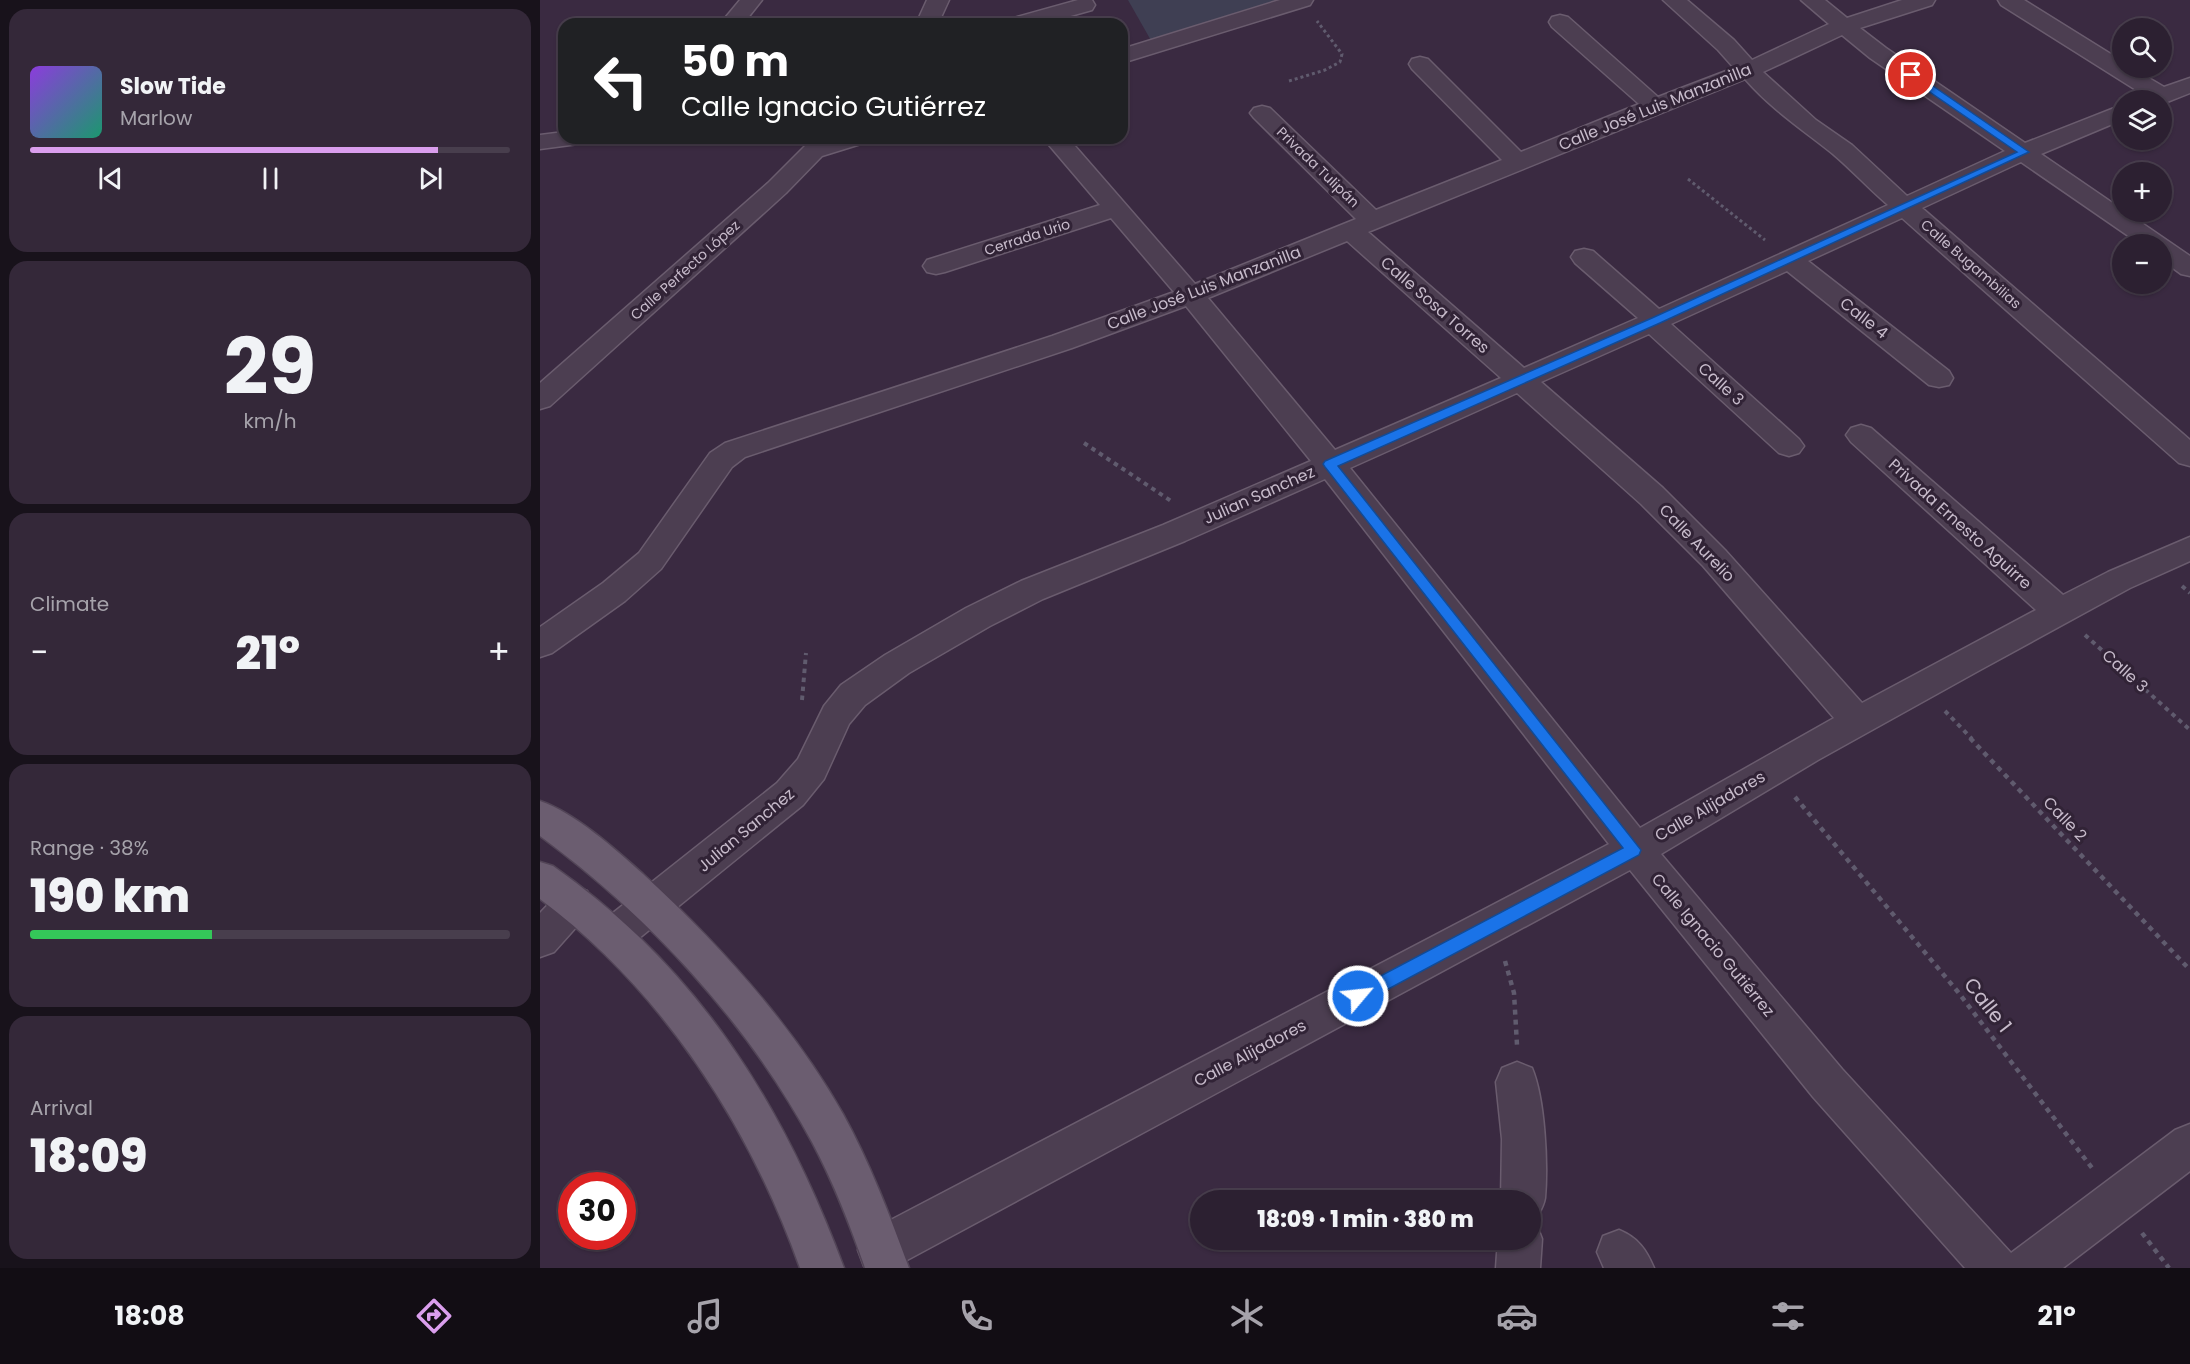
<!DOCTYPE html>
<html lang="en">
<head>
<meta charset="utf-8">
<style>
  body { margin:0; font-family:Poppins,sans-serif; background:#342839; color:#f1f3f6; height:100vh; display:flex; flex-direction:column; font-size:22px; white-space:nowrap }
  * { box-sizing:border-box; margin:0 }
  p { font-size:20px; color:#a6a3ab }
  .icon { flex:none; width:33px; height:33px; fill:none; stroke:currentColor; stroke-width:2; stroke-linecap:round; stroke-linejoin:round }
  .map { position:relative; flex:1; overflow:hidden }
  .side { display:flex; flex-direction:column; gap:9px; padding:9px; background:#18121b; width:540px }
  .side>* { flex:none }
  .top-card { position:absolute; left:18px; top:18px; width:570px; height:126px; border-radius:18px; box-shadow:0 2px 4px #0004,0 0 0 2px #483e4d; background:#202124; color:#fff; overflow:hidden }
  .fabs { position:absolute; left:1572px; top:18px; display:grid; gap:12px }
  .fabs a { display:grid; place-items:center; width:60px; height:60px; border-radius:50%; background:#2c2031; box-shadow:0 2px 4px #0004,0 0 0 2px #483e4d; font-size:30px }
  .speed { position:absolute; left:18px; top:1172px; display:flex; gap:12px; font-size:30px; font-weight:700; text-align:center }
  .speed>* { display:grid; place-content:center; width:78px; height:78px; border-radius:50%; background:#2c2031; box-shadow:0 2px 4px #0004,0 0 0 2px #483e4d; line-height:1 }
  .speed .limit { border:9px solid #d22; background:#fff; color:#111 }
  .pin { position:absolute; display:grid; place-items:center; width:51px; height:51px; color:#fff; margin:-26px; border:3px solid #fff; border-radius:50%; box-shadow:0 2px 6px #0007 }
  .me { position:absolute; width:66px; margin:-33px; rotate:62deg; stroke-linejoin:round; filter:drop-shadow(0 0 4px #0008) }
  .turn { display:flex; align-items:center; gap:21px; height:126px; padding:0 24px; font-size:27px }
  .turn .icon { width:78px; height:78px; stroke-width:2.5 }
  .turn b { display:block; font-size:42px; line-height:51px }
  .big { font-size:45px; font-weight:800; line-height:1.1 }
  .side .card { flex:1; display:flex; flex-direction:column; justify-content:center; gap:9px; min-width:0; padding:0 21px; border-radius:18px; background:#342839 }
  .side .dial { align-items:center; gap:0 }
  .dial b { font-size:78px; line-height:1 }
  .song { display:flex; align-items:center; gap:18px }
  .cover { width:72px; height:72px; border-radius:9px; background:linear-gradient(135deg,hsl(270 70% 55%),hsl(160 70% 35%)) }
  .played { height:6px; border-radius:3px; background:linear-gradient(90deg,#da9eed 85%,#483e4d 85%) }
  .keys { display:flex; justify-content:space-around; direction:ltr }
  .heat { display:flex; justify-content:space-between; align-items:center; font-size:33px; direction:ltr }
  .charge { height:9px; border-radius:4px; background:linear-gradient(90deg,#34c759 38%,#483e4d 0) }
  .trip { position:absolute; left:650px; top:1190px; width:351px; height:60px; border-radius:30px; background:#2c2031; box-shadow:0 2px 4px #0004,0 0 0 2px #483e4d; font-weight:800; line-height:60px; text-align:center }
  .tabs { display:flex; height:96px; justify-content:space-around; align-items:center; background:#120d14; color:#a6a3ab }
  .tabs .icon { width:42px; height:42px }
  .tabs .on { color:#da9eed }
  .tabs b { font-size:27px; color:#f1f3f6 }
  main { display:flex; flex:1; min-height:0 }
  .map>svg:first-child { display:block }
  .green { fill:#3f3f53 }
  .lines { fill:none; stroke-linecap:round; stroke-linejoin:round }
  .minor-casing { stroke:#6a5c6e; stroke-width:3 }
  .major-casing { stroke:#524557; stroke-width:3 }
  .path-far2 { stroke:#605b6e; stroke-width:3; stroke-dasharray:3 3; stroke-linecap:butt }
  .path-far1 { stroke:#605b6e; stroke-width:4; stroke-dasharray:4.5 4.5; stroke-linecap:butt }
  .path { stroke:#605b6e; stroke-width:4.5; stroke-dasharray:5 5; stroke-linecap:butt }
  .minor { fill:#4c3e51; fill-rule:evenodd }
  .major { fill:#6b5d70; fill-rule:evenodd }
  .route { fill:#1a73e8; stroke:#114b97; stroke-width:1.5 }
  .labels { text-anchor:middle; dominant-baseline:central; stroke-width:6; stroke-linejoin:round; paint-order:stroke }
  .far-street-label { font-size:14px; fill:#c7bbcb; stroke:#312336 }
  .street-label { font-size:16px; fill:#c7bbcb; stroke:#312336 }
  .near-street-label { font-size:20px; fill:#c7bbcb; stroke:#312336 }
</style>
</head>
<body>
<main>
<section class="side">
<div class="card">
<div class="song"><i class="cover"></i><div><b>Slow Tide</b><p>Marlow</p></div></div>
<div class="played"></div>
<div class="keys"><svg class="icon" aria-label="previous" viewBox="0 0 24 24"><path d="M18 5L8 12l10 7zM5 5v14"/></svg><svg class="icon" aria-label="pause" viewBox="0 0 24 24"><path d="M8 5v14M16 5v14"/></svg><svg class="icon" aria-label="next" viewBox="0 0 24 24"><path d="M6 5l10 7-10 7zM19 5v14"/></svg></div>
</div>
<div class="card dial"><b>29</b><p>km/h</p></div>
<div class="card"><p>Climate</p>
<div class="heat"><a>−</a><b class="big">21°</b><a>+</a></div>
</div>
<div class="card"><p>Range · 38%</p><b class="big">190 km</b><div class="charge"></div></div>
<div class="card"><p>Arrival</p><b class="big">18:09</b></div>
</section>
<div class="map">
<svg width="1650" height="1268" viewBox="0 0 1650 1268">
  <rect width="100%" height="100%" fill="#3a2a41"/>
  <path class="green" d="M588,0H755L613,44Z"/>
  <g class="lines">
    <defs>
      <path id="minor" d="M200,0H222L203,24H180Z
        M387,0H409L398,24H376Z
        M538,0H552L555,5L552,10L502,24H467L470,19Z
        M740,0H773L770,5L582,63V49Z
        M1123,0H1147L1194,40L1212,60L1289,24L1261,0H1285L1307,18L1362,0H1395L1392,5L1320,28L1346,48L1485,143L1582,105V120L1501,154L1650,256V276L1641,274L1622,260V244H1600L1481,162L1382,208L1650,440V466L1639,463L1362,218L1268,261L1409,371L1413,378L1409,385L1399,387L1389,385L1247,271L1131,324L1259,439L1264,446L1259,453L1249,456L1239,453L1109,334L1001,382L1123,488L1185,550L1322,703L1496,610L1311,442L1306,435L1311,428L1321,425L1331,428L1523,595L1568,572L1650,537V561L1590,588L1440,670L1278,760L1121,854L1302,1069L1471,1253L1635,1130L1650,1124V1171L1523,1268H1425L1273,1097L1090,870L356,1266C346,1268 334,1268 324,1266L318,1250L324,1234L1069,844L785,479L645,541L503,599L450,626L369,673L325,705L309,724L284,779L263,805L87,948L73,953L59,948L54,936L59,924L237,783L258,759L284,706L301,685L345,655L426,608L481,581L623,525L771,461L646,306L532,348L205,457L192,467L121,569L85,601L12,653L0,657V627L63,583L99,553L170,453L185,443L512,336L634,292L571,218L405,272L396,274L387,272L383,266L387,260L560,205L503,138H528L655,284L816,219L714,118L710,113L714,108L722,106L730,108L836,210L962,160L872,69L869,64L872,59L880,57L888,59L981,152L1099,104L1012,27L1009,22L1012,17L1020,15L1028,17L1118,97L1194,68L1178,50ZM1302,35L1330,58L1465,151L1367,196L1312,145L1276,120L1223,72ZM1205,79C1231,109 1263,130 1293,154C1312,170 1329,189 1348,205L1119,309L1053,251L1044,249L1035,251L1031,257L1035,263L1098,318L984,368L828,232ZM807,241L961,378L795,450L668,298ZM977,393L1101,504L1163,566L1294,718L1100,828L810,468Z
        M1458,0H1484L1582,61V68H1592L1624,87L1650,78V93L1622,104V100H1600L1604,95L1461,5Z
        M24,132V138H50L46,143L0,149V135Z
        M273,138H328L324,143L282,156L246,193L10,406L0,409V383L228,183Z
        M34,886L47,891L53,903L47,915L14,952L0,957V913L21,891Z
        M977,1062L992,1068C1005,1099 1008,1164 1005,1198C1004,1204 1001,1210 998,1215L990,1219V1200H961L962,1139L956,1082L962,1068Z
        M990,1221L996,1223L1002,1239L1000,1268H956L958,1239H990Z
        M1079,1230C1098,1238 1106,1249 1114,1268H1064L1057,1252L1063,1236Z"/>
      <path id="major" d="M0,801C35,813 75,849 103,874C179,944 252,1024 303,1114C330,1163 350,1216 369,1268H325C310,1225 294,1183 272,1142C208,1023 109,916 0,836Z
        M0,862L13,866C158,968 243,1104 304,1268H260C209,1125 123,991 0,899Z"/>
    </defs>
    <use href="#minor" class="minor-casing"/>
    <use href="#major" class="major-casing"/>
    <path class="path-far2" d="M749,81L785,70L800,62L802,54L777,21
      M1148,179L1225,240"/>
    <path class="path-far1" d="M544,443L631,501
      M1642,586L1650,593
      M1545,635L1650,730
      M262,700L266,653
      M1405,711L1432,739"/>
    <path class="path" d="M1430,738L1650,970
      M1255,797L1418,992L1552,1168
      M965,961L974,993L977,1045
      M1602,1233L1629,1268"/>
    <use href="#minor" class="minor"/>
    <use href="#major" class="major"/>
  </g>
  <path class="route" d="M1368,73H1374L1489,152L1120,323L798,466L1101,850L1099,855L824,1002L818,1004L812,1002L810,996L812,991L1083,848L785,467L783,464L785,461L1112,318L1477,152L1368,77Z"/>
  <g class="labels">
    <g class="far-street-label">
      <text transform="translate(778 167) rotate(44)">Privada Tulipán</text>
      <text transform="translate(487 237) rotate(-18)">Cerrada Urio</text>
      <text transform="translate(1431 264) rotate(41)">Calle Bugambilias</text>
      <text transform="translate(145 270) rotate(-42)">Calle Perfecto López</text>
    </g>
    <g class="street-label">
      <text transform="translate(1115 107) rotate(-22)">Calle José Luis Manzanilla</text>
      <text transform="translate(664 288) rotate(-21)">Calle José Luis Manzanilla</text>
      <text transform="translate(895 305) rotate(41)">Calle Sosa Torres</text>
      <text transform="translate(1324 318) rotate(38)">Calle 4</text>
      <text transform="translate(1181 384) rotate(42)">Calle 3</text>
      <text transform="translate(719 495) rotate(-24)">Julian Sanchez</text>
      <text transform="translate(1420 524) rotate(42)">Privada Ernesto Aguirre</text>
      <text transform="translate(1157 543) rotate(46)">Calle Aurelio</text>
      <text transform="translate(1585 671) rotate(42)">Calle 3</text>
      <text transform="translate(1170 806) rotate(-30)">Calle Alijadores</text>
      <text transform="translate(1525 819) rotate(46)">Calle 2</text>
      <text transform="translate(206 830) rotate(-40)">Julian Sanchez</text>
      <text transform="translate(1173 945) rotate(50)">Calle Ignacio Gutiérrez</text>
      <text transform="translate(710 1053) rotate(-28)">Calle Alijadores</text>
    </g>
    <g class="near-street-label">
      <text transform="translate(1448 1005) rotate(52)">Calle 1</text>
    </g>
  </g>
</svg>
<div class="fabs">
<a><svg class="icon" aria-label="search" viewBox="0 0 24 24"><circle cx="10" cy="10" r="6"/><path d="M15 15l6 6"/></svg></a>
<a><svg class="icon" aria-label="layers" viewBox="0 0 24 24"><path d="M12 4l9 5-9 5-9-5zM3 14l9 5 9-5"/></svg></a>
<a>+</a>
<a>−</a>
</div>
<div class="speed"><div class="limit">30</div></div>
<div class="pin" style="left:1371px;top:75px;background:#d93025"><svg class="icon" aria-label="arrive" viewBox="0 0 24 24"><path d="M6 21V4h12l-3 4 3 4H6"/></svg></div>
<svg class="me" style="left:818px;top:996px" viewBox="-20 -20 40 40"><circle r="17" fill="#1a73e8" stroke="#fff" stroke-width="3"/><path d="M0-11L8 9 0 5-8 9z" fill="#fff"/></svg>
<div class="trip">18:09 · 1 min · 380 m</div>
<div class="top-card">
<div class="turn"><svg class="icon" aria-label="left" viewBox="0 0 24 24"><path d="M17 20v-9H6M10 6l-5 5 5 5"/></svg><div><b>50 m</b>Calle Ignacio Gutiérrez</div></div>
</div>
</div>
</main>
<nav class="tabs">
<b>18:08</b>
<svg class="icon on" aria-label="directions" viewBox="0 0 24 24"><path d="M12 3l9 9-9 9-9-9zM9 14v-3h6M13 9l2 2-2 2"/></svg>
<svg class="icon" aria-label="music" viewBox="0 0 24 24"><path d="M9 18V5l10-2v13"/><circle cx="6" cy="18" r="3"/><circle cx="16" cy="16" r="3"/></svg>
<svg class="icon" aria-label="phone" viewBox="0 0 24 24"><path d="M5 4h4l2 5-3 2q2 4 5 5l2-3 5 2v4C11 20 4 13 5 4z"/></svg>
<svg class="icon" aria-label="climate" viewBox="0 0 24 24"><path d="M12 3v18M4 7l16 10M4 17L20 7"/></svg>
<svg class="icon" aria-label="car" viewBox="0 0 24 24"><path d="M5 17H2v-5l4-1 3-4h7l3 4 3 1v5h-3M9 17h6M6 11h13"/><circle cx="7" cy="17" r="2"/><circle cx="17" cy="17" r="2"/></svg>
<svg class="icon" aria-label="filters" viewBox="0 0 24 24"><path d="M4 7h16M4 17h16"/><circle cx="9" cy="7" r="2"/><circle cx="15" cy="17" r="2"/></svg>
<b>21°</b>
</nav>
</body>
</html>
